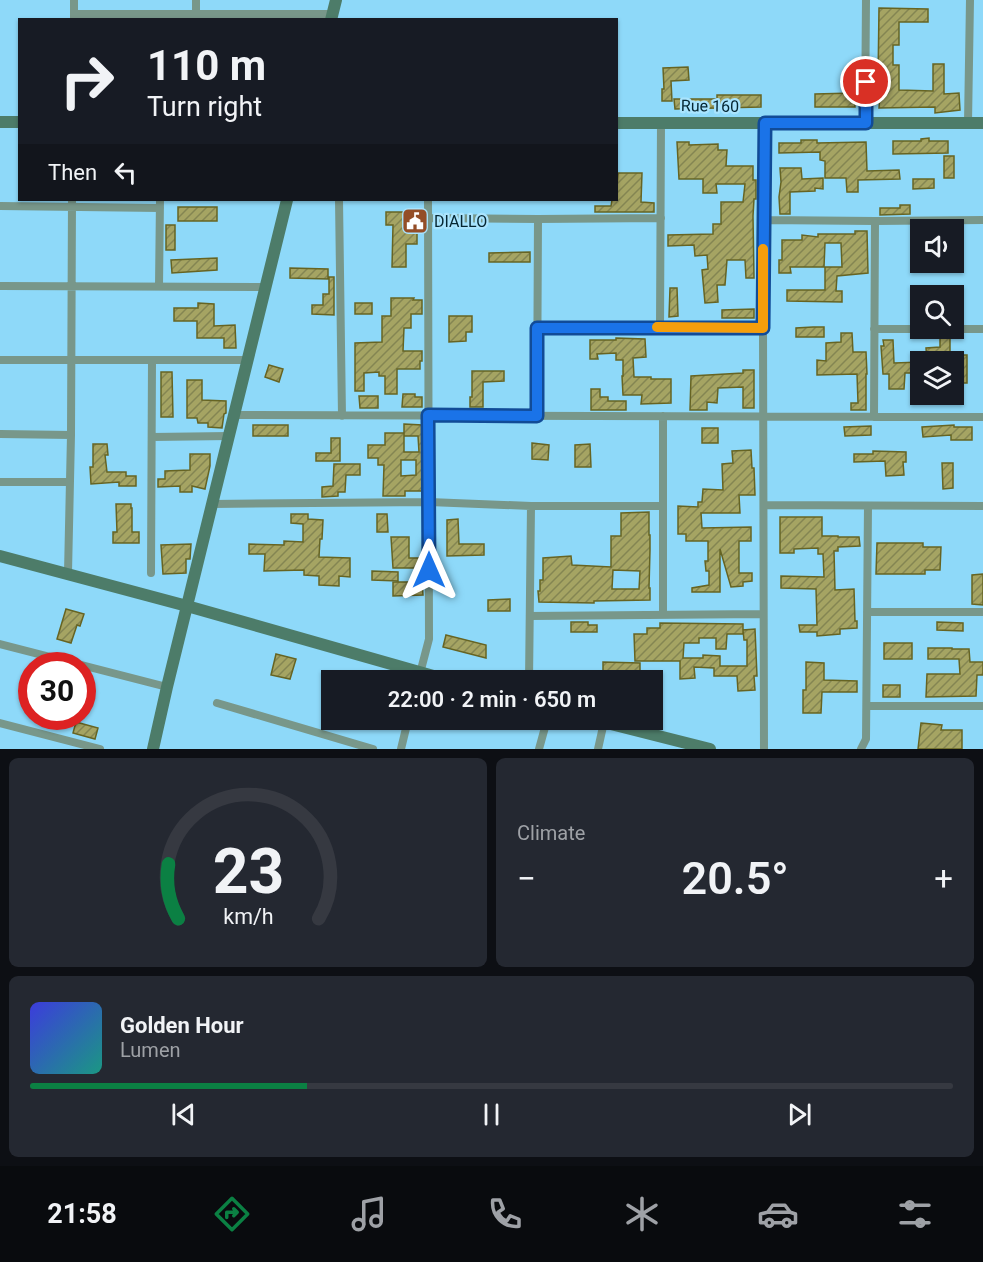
<!DOCTYPE html>
<html lang="en">
<head>
<meta charset="utf-8">
<style>
  body { margin:0; font-family:Roboto,sans-serif; background:#242831; color:#f1f3f6; height:100vh; display:flex; flex-direction:column; font-size:22px; white-space:nowrap }
  * { box-sizing:border-box; margin:0 }
  p { font-size:20px; color:#9ea1a6 }
  .icon { flex:none; width:33px; height:33px; fill:none; stroke:currentColor; stroke-width:2; stroke-linecap:round; stroke-linejoin:round }
  .map { position:relative; height:749px; overflow:hidden }
  .details { display:flex; flex-direction:column; gap:9px; padding:9px; background:#0d0f14; flex:1 }
  .details>* { flex:none }
  .top-card { position:absolute; left:18px; top:18px; width:600px; height:183px; border-radius:0px; box-shadow:0 2px 4px #0004; background:#171b24; color:#f1f3f6; overflow:hidden }
  .buttons { position:absolute; left:910px; top:219px; display:grid; gap:12px }
  .buttons a { display:grid; place-items:center; width:54px; height:54px; border-radius:0px; background:#171b24; box-shadow:0 2px 4px #0004; font-size:30px }
  .speed { position:absolute; left:18px; top:652px; display:flex; gap:12px; font-size:30px; font-weight:700; text-align:center }
  .speed>* { display:grid; place-content:center; width:78px; height:78px; border-radius:50%; background:#171b24; box-shadow:0 2px 4px #0004; line-height:1 }
  .speed .limit { border:9px solid #d22; background:#fff; color:#111 }
  .pin { position:absolute; display:grid; place-items:center; width:51px; height:51px; color:#fff; margin:-26px; border:3px solid #fff; border-radius:50%; box-shadow:0 2px 6px #0007 }
  .me { position:absolute; width:66px; margin:-33px; rotate:0deg; stroke-linejoin:round; filter:drop-shadow(0 0 4px #0008) }
  .turn { display:flex; align-items:center; gap:21px; height:126px; padding:0 30px; font-size:27px }
  .turn .icon { width:78px; height:78px; stroke-width:2.5 }
  .turn b { display:block; font-size:42px; line-height:51px }
  .then { display:flex; align-items:center; height:57px; padding:0 30px; background:#0003; gap:12px; font-size:22px }
  .big { font-size:45px; font-weight:600; line-height:1.1 }
  .details .card { flex:1; display:flex; flex-direction:column; justify-content:center; gap:9px; min-width:0; padding:0 21px; border-radius:9px; background:#242831 }
  .details .dial { align-items:center; gap:0 }
  .dial svg { height:156px; overflow:visible; fill:none; stroke:#363941; stroke-width:7; stroke-linecap:round; text-anchor:middle }
  .dial text { fill:#f1f3f6; stroke:none }
  .song { display:flex; align-items:center; gap:18px }
  .cover { width:72px; height:72px; border-radius:9px; background:linear-gradient(135deg,hsl(240 70% 55%),hsl(170 70% 35%)) }
  .played { height:6px; border-radius:3px; background:linear-gradient(90deg,#0b8043 30%,#363941 30%) }
  .keys { display:flex; justify-content:space-around; direction:ltr }
  .heat { display:flex; justify-content:space-between; align-items:center; font-size:33px; direction:ltr }
  .details .tiles { flex:1; display:grid; gap:9px; grid-template-columns:1fr 1fr }
  .card:last-child { grid-column:span 2 }
  .trip { position:absolute; left:321px; top:670px; width:342px; height:60px; border-radius:0px; background:#171b24; box-shadow:0 2px 4px #0004; font-weight:600; line-height:60px; text-align:center }
  .tabs { display:flex; height:96px; justify-content:space-around; align-items:center; background:#090b0e; color:#9ea1a6 }
  .tabs .icon { width:42px; height:42px }
  .tabs .current { color:#0b8043 }
  .tabs b { font-size:27px; color:#f1f3f6 }
  .map>svg:first-child { display:block }
  .building { fill:url(#building-hatch); stroke:#666423; stroke-width:1.5; fill-rule:evenodd }
  .lines { fill:none; stroke-linecap:round; stroke-linejoin:round }
  .street { stroke:#78978a; stroke-width:8 }
  .secondary { stroke:#4d7c69; stroke-width:12 }
  .route-casing { stroke:#114b97; stroke-width:15 }
  .route { stroke:#1a73e8; stroke-width:10 }
  .slow { stroke:#f59e0b; stroke-width:10 }
  .labels { text-anchor:middle; dominant-baseline:central; stroke-width:4.5; stroke-linejoin:round; paint-order:stroke }
  .street-label { font-size:16px; fill:#052632; stroke:#a9e4fe }
  .poi-label { font-size:16px; fill:#052632; stroke:#a9e4fe; text-anchor:start }
</style>
</head>
<body>
<div class="map">
<svg width="983" height="749" viewBox="0 0 983 749">
  <defs>
    <pattern id="building-hatch" width="6" height="6" patternUnits="userSpaceOnUse" patternTransform="scale(1.5)"><rect width="6" height="6" fill="#a5a463"/><path d="M-1 1l2-2M0 6l6-6M5 7l2-2" fill="none" stroke="#848552"/></pattern>
  </defs>
  <rect width="100%" height="100%" fill="#8ed9f9"/>
  <path class="building" d="M879,8L928,9V22H899V45H893V65H899V90L933,91V64H944V94L959,93L960,110L935,113V107L879,108L881,81H878Z
    M688,67L689,80L671,81L672,101H662V89H664L663,68Z
    M854,93L855,107H815V94Z
    M717,95H761V107L675,109L674,99H717Z
    M929,138V141H948V153L893,154V141H921V139Z
    M801,140H817V143L866,142L867,171L899,170L900,179L858,180V192H847L846,178H825V161L820,160V152L779,153V143H801Z
    M677,142H689V145L718,144V150H727L726,166H753V180H756V199H754L753,216L754,278H746L745,260H727L725,285H717L718,302L705,303L702,270L708,269L707,255L695,256L694,245L668,246V235L713,234V224H721V202H743L745,184H716L717,193H703V179H679Z
    M944,156H954V178H944Z
    M780,168H801L802,179L823,178V189L815,188V191L790,192V214H780L779,197L781,182Z
    M618,173H642L641,202L654,203V212H595V206H611L612,200H616Z
    M913,179H934V188L913,189Z
    M900,205H910V214L880,215V208H900Z
    M178,207H217V221H178Z
    M386,212H410V226H417V244H406V267H392L393,225H386Z
    M166,225H175V250H166Z
    M855,231H867L868,273L837,276L836,291H842V302L787,301V290H825V267H842L841,243H825L824,267H790L791,273H779V260H782V240H802V235L818,237V234H855Z
    M530,252V262H489V253Z
    M217,258V270L172,273L171,260Z
    M290,268L328,269V279L290,278Z
    M329,277H334V315L312,314V305H323V294H329Z
    M670,288H677L678,316L669,317Z
    M391,298H414L413,300H422V314H411V328H404L403,351H422V361H420V369H397V394H385V376H379V372L364,373V391H355V343L382,342V316H391Z
    M198,303L214,304V326L235,325L236,348H224V338H197V321H174V308H198Z
    M355,303H372V314H355Z
    M754,309V318H722V310Z
    M449,316H472V332H466V341L449,342Z
    M813,327H824V337H796V328Z
    M841,333H852L853,352H866L867,374H866V410H851V403H858L857,374L817,375V360L826,361V343L841,342Z
    M616,338L645,339L646,357L633,358L634,377H651V379H671V403L641,404L642,395H623L622,376H623V360H616V353L597,354L598,359H590V340H616Z
    M940,338H950V362H927L926,348L940,347Z
    M883,340H893L894,363L921,362V373H905L904,389H889V374H883L881,346H884Z
    M954,355H967V383H955Z
    M269,365L283,369L279,382L265,377Z
    M743,370H754V408H743V387L718,388L717,403L707,402V410H690L691,376L743,373Z
    M472,371H504V381L483,382V407H470V397H472Z
    M161,372H172L173,417H161Z
    M187,380H202V400L226,401V413L224,414L222,428L208,427V423H198L197,418H187Z
    M591,389H600V397H608V401H626V410H591Z
    M403,394H415V397H422V407H402Z
    M359,396H378V408H360Z
    M404,424L422,425V491H405V496H383L384,465H378V458H368V445H385V433H404V452H419L418,436H404ZM401,460H416V475L401,476Z
    M253,425H288V436H253Z
    M954,425V427H972V440H951V435L923,437L922,427Z
    M871,426V435L845,436L844,427Z
    M702,428H718V443H702Z
    M331,438H340V461H316V453H331Z
    M532,443L549,445L548,460L532,459Z
    M93,444H107L108,455H105L107,472H126V476H136V486H119V482L91,484L90,467H93Z
    M590,444L591,467H575V445Z
    M751,450L752,468H754L755,495H739L740,513H701L702,528L751,527V541H739V573H752V581L743,582V586L731,587L720,549V592H692V588L709,585V571H706L705,561H708V541H686V534H678V506L698,507V502H702L703,489L723,490L722,464L733,463L732,451Z
    M873,451L906,452V462H903L904,475L886,476L885,461L854,462V454H873Z
    M190,454H210V466L205,489L192,486V492H180V486L158,487V479H165V471L190,470Z
    M942,463H953V488L943,489Z
    M334,464H360V475H346L345,492H338V496L322,497V487L333,486Z
    M116,504H131V508H132V532H139V543H113V532H117Z
    M649,512V535H650V550L649,588H650V600L594,601V603L539,602L538,591H540V580H543V558L571,556L572,565L611,567V536H621V513ZM613,570L640,571L639,589H612Z
    M291,514H308V519L323,520L322,539H320L319,557L350,558V577L339,576V586L319,585V576L304,575V570L264,571L265,554H249V544L284,545V541L303,542V524L291,523Z
    M377,514H387L388,532H377Z
    M780,517H822V536H838V537H859L860,546L838,547V551H834L835,590L854,589L855,621H857V628L840,629V634L817,636V632H800L799,625H817L816,589L781,588V576L824,577L823,554H818V548L794,549V553H780Z
    M458,519L459,544H484V555L447,556V520Z
    M391,537H409V558H421V568H393Z
    M877,543H923V547H941L940,570H925V574H876Z
    M191,544L190,559H186V573L163,574L161,545Z
    M372,571L398,572V581L372,580Z
    M983,574V605L972,604V575Z
    M393,582H422L423,595L393,596Z
    M510,599V611H488V600Z
    M66,609L84,614L80,626L77,625L71,643L57,639Z
    M571,622H588V625H597V632H571Z
    M937,622L963,623V631L937,630Z
    M660,623L743,624V634H727L726,649H716V638H699V643H684L683,658H703V655L720,656V666H747V640H744L743,630L755,629L757,676H754L755,690L738,691L737,676H714V668L694,667L695,678L680,679V661H635L634,634H647V628H660Z
    M446,635L486,645V658L443,647Z
    M884,643H912V659H884Z
    M928,648H952V649H969L970,662H983V675H977L976,696L926,697L927,674H960L959,659H928Z
    M276,654L296,659L290,679L271,675Z
    M603,662L640,663V674L603,675Z
    M806,662L824,663V680L857,681V692H822L821,713H803V690H806Z
    M883,685H900V697H883Z
    M76,722L98,728L95,739L73,733Z
    M921,723L942,725L941,730H962V749H918Z"/>
  <g class="lines">
    <path class="street" d="M74,14H333
      M196,14V0
      M74,19V0
      M865,123L866,0
      M968,123L970,0
      M339,200L342,416
      M0,206L160,208
      M428,218L538,219L661,218
      M764,220L875,221L983,220
      M0,286L266,287
      M159,286L160,200
      M660,327L661,122
      M537,328H763
      M874,329H983
      M0,360H247
      M235,415L983,417
      M537,416L538,219
      M874,417L875,221
      M0,434L71,435
      M152,437L229,436
      M0,482H70
      M212,504L429,502L531,506H663
      M764,505L983,506
      M68,573L71,435L72,200
      M151,573L152,361
      M867,612H983
      M663,615V416
      M530,616L763,614
      M0,644L167,687
      M418,681L429,639L428,200
      M529,681L531,506
      M217,703L373,749
      M867,706H983
      M0,723L100,749
      M401,749L408,720
      M539,749L547,720
      M598,749L604,722
      M764,749L763,328L765,123
      M861,749L866,739L868,506"/>
    <path class="secondary" d="M331,20L336,0
      M0,122H20
      M616,123H983
      M0,556L187,606L451,681
      M595,720L710,749
      M153,749L167,687L287,200"/>
  </g>
  <g class="lines">
    <defs>
      <path id="route" d="M429,570L428,415L537,416V328H763L765,123H866V82"/>
    </defs>
    <use href="#route" class="route-casing"/>
    <use href="#route" class="route"/>
    <path class="slow" d="M657,327L763,328V249"/>
  </g>
  <defs>
    <symbol id="civic-square" viewBox="-11 -11 22 22"><rect x="-9" y="-9" width="18" height="18" rx="4" fill="#944e27" stroke="#a9e4fe"/><path d="M-.6-6.5H3V-4.5H.6V-3L4-1V1h2V6H-6V1h2V-1L-.6-3ZM-1.2 2.5V6h2.4V2.5Z" fill="#fff"/></symbol>
  </defs>
  <g fill-rule="evenodd">
    <use href="#civic-square" x="400" y="206" width="30" height="30"/>
  </g>
  <g class="labels">
    <g class="street-label">
      <text transform="translate(710 106) rotate(1)">Rue 160</text>
    </g>
    <g class="poi-label">
      <text x="434" y="221">DIALLO</text>
    </g>
  </g>
</svg>
<div class="buttons">
<a><svg class="icon" aria-label="sound" viewBox="0 0 24 24"><path d="M4 9h4l5-4v14l-5-4H4zM17 9q2 3 0 6"/></svg></a>
<a><svg class="icon" aria-label="search" viewBox="0 0 24 24"><circle cx="10" cy="10" r="6"/><path d="M15 15l6 6"/></svg></a>
<a><svg class="icon" aria-label="layers" viewBox="0 0 24 24"><path d="M12 4l9 5-9 5-9-5zM3 14l9 5 9-5"/></svg></a>
</div>
<div class="speed"><div class="limit">30</div></div>
<div class="pin" style="left:866px;top:82px;background:#d93025"><svg class="icon" aria-label="arrive" viewBox="0 0 24 24"><path d="M6 21V4h12l-3 4 3 4H6"/></svg></div>
<svg class="me" style="left:429px;top:570px" viewBox="-20 -20 40 40"><path d="M0-17L14 15 0 8-14 15z" fill="#1a73e8" stroke="#fff" stroke-width="4"/></svg>
<div class="trip">22:00 · 2 min · 650 m</div>
<div class="top-card">
<div class="turn"><svg class="icon" aria-label="right" viewBox="0 0 24 24"><path d="M7 20v-9h11M14 6l5 5-5 5"/></svg><div><b>110 m</b>Turn right</div></div>
<div class="then">Then<svg class="icon" aria-label="left" viewBox="0 0 24 24"><path d="M17 20v-9H6M10 6l-5 5 5 5"/></svg></div>
</div>
</div>
<section class="details">
<div class="tiles">
<div class="card dial"><svg viewBox="0 0 100 80">
<path d="M14 69A42 42 0 1 1 86 69"/>
<path d="M14 69A42 42 0 0 1 9 41" stroke="#0b8043"/>
<text x="50" y="56" font-size="32" font-weight="700">23</text>
<text x="50" y="72" font-size="11">km/h</text>
</svg></div>
<div class="card"><p>Climate</p>
<div class="heat"><a>−</a><b class="big">20.5°</b><a>+</a></div>
</div>
<div class="card">
<div class="song"><i class="cover"></i><div><b>Golden Hour</b><p>Lumen</p></div></div>
<div class="played"></div>
<div class="keys"><svg class="icon" aria-label="previous" viewBox="0 0 24 24"><path d="M18 5L8 12l10 7zM5 5v14"/></svg><svg class="icon" aria-label="pause" viewBox="0 0 24 24"><path d="M8 5v14M16 5v14"/></svg><svg class="icon" aria-label="next" viewBox="0 0 24 24"><path d="M6 5l10 7-10 7zM19 5v14"/></svg></div>
</div>
</div>
</section>
<nav class="tabs">
<b>21:58</b>
<svg class="icon current" aria-label="directions" viewBox="0 0 24 24"><path d="M12 3l9 9-9 9-9-9zM9 14v-3h6M13 9l2 2-2 2"/></svg>
<svg class="icon" aria-label="music" viewBox="0 0 24 24"><path d="M9 18V5l10-2v13"/><circle cx="6" cy="18" r="3"/><circle cx="16" cy="16" r="3"/></svg>
<svg class="icon" aria-label="phone" viewBox="0 0 24 24"><path d="M5 4h4l2 5-3 2q2 4 5 5l2-3 5 2v4C11 20 4 13 5 4z"/></svg>
<svg class="icon" aria-label="climate" viewBox="0 0 24 24"><path d="M12 3v18M4 7l16 10M4 17L20 7"/></svg>
<svg class="icon" aria-label="car" viewBox="0 0 24 24"><path d="M5 17H2v-5l4-1 3-4h7l3 4 3 1v5h-3M9 17h6M6 11h13"/><circle cx="7" cy="17" r="2"/><circle cx="17" cy="17" r="2"/></svg>
<svg class="icon" aria-label="filters" viewBox="0 0 24 24"><path d="M4 7h16M4 17h16"/><circle cx="9" cy="7" r="2"/><circle cx="15" cy="17" r="2"/></svg>
</nav>
</body>
</html>
